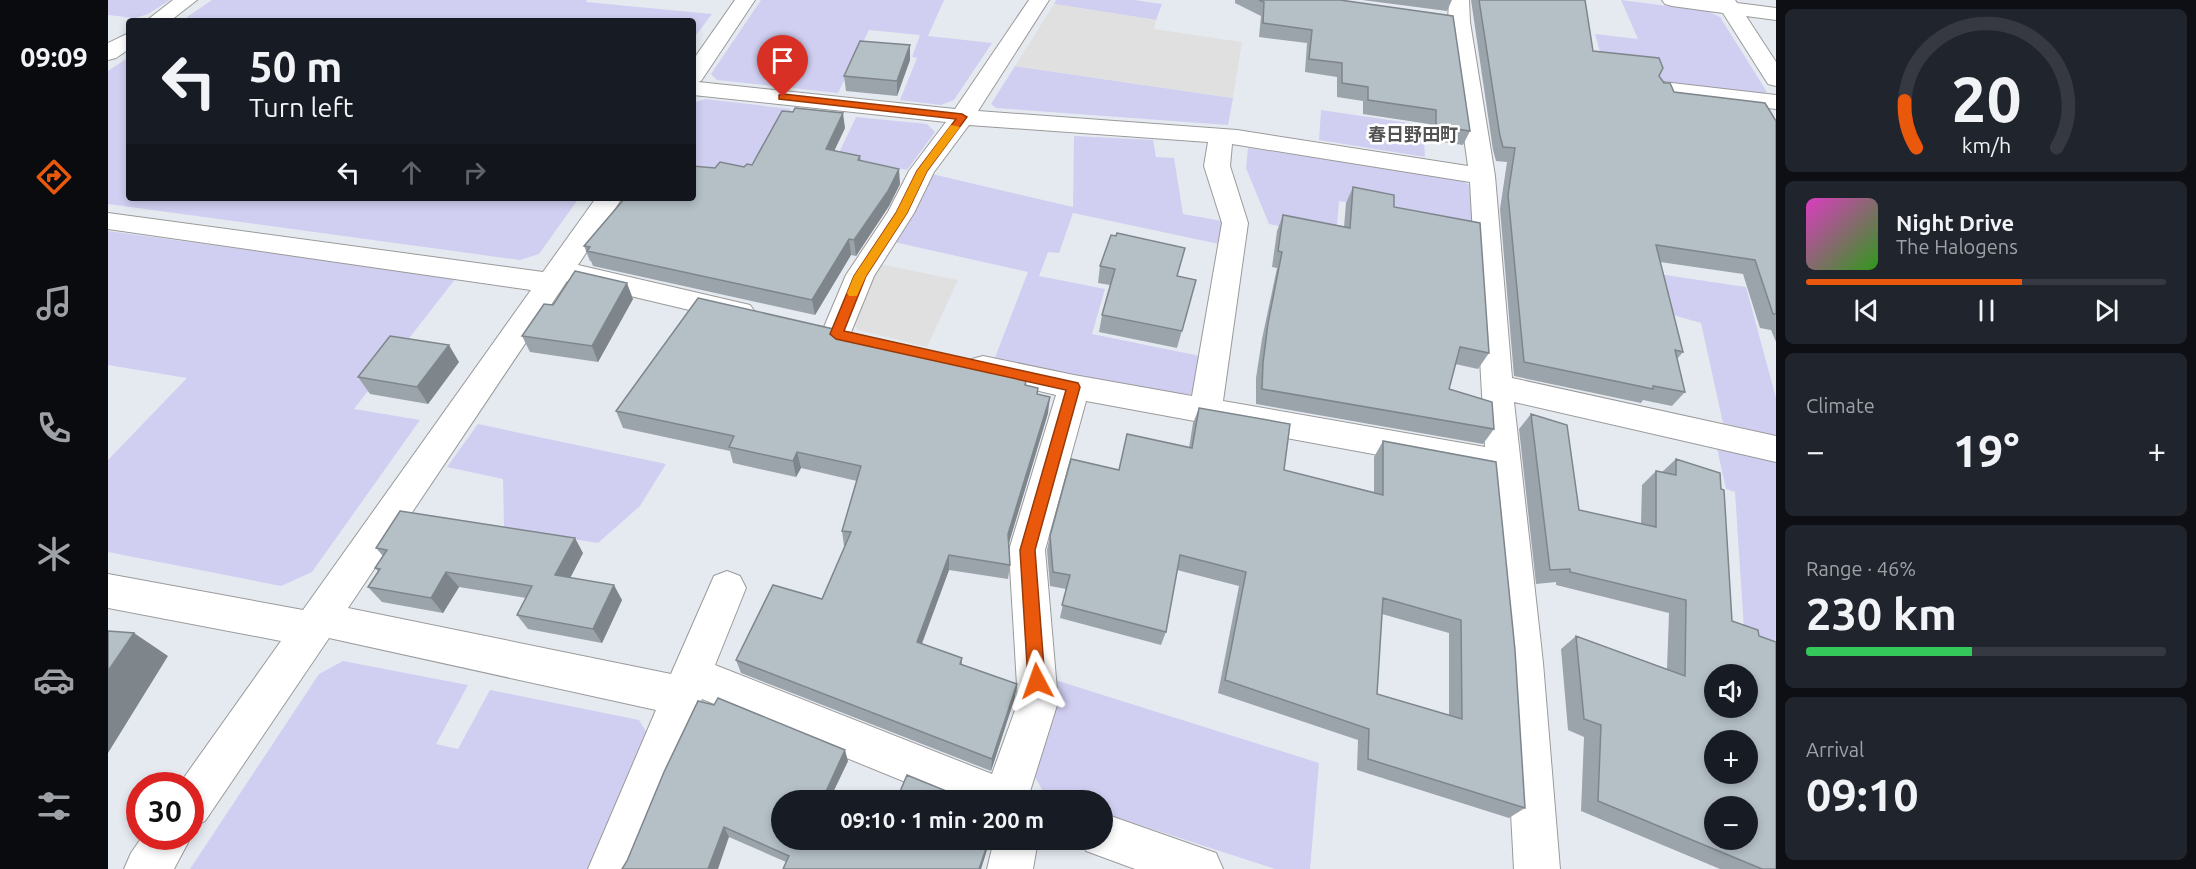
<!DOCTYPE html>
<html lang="en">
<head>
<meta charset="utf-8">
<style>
  body { margin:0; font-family:Ubuntu,"Noto Sans JP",sans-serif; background:#20242c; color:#f1f3f6; height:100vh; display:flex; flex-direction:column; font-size:22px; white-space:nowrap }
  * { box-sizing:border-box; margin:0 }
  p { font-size:20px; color:#9ea1a6 }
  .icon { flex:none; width:33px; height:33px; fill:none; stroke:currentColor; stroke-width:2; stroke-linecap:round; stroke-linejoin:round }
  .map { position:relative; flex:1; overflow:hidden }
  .drawer { display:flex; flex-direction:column; gap:9px; padding:9px; background:#0d0f14; width:420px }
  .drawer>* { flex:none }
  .hud { position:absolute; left:18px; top:18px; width:570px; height:183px; border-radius:6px; box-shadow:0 3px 9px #0003; background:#171b24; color:#f1f3f6; overflow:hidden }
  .tools { position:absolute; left:1596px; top:664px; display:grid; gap:12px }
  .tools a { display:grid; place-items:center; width:54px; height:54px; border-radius:50%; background:#171b24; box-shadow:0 3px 9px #0003; font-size:30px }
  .speed { position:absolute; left:18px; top:772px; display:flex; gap:12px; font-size:30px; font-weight:700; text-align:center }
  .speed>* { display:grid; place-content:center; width:78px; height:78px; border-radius:50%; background:#171b24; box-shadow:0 3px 9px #0003; line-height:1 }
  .speed .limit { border:9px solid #d22; background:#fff; color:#111 }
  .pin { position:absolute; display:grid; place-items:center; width:51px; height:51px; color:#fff; margin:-62px -26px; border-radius:50% 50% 50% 0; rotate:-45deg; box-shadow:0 0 6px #0007 }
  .pin .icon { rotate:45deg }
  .me { position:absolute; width:66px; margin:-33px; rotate:356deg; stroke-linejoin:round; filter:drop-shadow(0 0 4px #0008) }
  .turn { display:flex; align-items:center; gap:21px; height:126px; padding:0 24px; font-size:27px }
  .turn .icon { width:78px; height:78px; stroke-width:2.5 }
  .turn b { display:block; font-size:42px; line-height:51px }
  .lanes { display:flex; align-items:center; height:57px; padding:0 24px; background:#0003; justify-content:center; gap:30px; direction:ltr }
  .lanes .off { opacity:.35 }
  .big { font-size:45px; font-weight:700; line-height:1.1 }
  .drawer .tile { flex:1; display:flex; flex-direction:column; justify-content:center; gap:9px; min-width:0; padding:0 21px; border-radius:9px; background:#20242c }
  .drawer .dial { align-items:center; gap:0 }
  .dial svg { height:156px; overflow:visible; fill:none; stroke:#363941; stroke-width:7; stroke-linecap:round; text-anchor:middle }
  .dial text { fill:#f1f3f6; stroke:none }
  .song { display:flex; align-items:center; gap:18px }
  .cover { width:72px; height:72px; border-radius:9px; background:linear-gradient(135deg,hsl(310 70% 55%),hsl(110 70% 35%)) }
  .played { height:6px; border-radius:3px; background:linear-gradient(90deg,#ea580c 60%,#363941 60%) }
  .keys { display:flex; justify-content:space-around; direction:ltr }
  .heat { display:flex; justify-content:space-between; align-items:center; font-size:33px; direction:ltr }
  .charge { height:9px; border-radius:4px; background:linear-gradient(90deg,#34c759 46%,#363941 0) }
  .trip { position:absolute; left:663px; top:790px; width:342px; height:60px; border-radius:30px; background:#171b24; box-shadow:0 3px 9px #0003; font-weight:700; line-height:60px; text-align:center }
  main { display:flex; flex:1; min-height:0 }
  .tab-bar { display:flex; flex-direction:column; width:108px; justify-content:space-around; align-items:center; background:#090b0e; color:#9ea1a6 }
  .tab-bar .icon { width:42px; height:42px }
  .tab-bar .on { color:#ea580c }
  .tab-bar b { font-size:27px; color:#f1f3f6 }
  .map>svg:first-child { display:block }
  .farmland { fill:#d0cff1 }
  .parking { fill:#e0e0e0 }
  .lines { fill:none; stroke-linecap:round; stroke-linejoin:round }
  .minor-casing { stroke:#9a9a9a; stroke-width:2 }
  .minor { fill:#fff; fill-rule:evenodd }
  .wall { fill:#9ba4aa; fill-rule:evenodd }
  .shaded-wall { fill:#7e868b }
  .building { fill:#b4bfc6; stroke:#7e868b; stroke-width:1.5; fill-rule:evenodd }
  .route { fill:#ea580c; stroke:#983908; stroke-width:1.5 }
  .slow { fill:#f59e0b }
  .labels { text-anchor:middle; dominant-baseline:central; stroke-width:5; stroke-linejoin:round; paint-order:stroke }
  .far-quarter-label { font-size:18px; font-weight:bold; fill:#535353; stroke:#fff }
</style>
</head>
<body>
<main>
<nav class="tab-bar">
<b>09:09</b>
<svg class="icon on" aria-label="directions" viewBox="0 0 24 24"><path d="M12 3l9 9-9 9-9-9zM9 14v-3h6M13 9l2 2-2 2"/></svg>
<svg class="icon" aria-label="music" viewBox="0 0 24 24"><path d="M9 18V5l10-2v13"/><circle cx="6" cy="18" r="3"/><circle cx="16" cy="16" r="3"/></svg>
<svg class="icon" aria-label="phone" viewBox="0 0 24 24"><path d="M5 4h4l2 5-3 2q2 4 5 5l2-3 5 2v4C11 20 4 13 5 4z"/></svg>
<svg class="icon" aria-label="climate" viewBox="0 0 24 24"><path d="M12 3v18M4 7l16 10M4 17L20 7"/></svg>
<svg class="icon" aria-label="car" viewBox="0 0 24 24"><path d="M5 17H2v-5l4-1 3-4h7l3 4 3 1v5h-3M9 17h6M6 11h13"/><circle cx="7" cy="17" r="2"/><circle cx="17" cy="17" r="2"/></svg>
<svg class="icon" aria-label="filters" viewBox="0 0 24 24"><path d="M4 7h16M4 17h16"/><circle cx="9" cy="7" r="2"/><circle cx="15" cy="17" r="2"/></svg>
</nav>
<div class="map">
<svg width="1668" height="869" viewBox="0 0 1668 869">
  <rect width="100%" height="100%" fill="#e5eaf1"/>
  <path class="farmland" d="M0,0H62L40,14L27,18L0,15Z
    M104,0H479L478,2L604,14L585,39V21H81L79,17Z
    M653,0H836L820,36L884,43L846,100L833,105L792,100L809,58L804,57L812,35L761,30L730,93L609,80L603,74Z
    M948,0H1026L1054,4L1048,20L946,4Z
    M1513,0L1599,11L1612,17L1659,92L1648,96L1552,85L1495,63L1487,34L1530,39Z
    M21,57V198H471L431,254L412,260L0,204V71Z
    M907,66L1125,98L1120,125L888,108L883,104Z
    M597,99L683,109L646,175L585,168V103Z
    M1213,110L1315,125L1317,157L1211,140Z
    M748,117L819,124L827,132L799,170L730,155Z
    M966,136L1045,140L1048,157L1066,158L1075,214L1114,221L1111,244L965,213L951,253L940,252L931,276L997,289L984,334L1092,356L1086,393L1074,396L886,360L920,272L786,242L824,174L965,207Z
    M1140,148L1349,178L1361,185L1365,231L1307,214L1231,201L1228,237L1161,224L1138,168Z
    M0,231L348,278L246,409L312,420L204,572L173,586L0,552V460L79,378L0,365Z
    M1510,268L1638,287L1668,398V436L1615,423L1593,323L1516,301Z
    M370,424L558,464L532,506L490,543L396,528L395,479L339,467Z
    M1608,444L1668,457V655L1637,644L1627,492L1618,489Z
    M235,661L360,685L328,744L350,749L382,690L531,720L539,733L481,869H82L211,674Z
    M944,679L1211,763L1202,869H1167L995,813L994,801H956L937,795L927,777L946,712Z"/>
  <path class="parking" d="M946,4L1048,20L1046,29L1134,42L1125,98L907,66Z
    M772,264L850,280L819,347L750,330L745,321Z"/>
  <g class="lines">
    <defs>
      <path id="minor" d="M65,0H89L62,21H38Z
        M627,0H647L593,81L590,82L847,109L921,0H941L870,111L1129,130L1360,166L1340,22L1341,0H1361L1362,22L1387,176L1404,378L1668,436V462L1406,402L1435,663L1452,869H1406L1395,663L1379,475L978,401L937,550L950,702L919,801H844L594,699L526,869H480L548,710L221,638L97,821L82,828V786H70L173,641L0,608V574L195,610L423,290L0,229V213L435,272L488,198H514L470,265L642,305L647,312L642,319L632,322L459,281L240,608L563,674L606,576L619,571L632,576L638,588L607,665L884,774L910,702L901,550L948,395L864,375L859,367L864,359L875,356L966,375L1084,396L1114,223L1096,166L1100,142L861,125L826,172L806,213L766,276L739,342L728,345L717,342L713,334L738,275L780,212L801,171L838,122L585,95V60ZM1124,144L1362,182L1377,447L1115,401L1140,223L1122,166Z
        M1554,0H1627L1629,3L1668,8V20L1638,16L1668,62V86L1660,84L1615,13L1564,6L1557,4Z
        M21,33V49L8,58L0,60V43Z
        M1555,82L1668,95V109L1547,94L1544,89L1547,84Z
        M994,813L1108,853L1115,869H1027L978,851L974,840H994Z
        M82,835L83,837L66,869H16L23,853L34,837H82Z
        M886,840H930L925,869H879Z"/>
    </defs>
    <use href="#minor" class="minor-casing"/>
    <use href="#minor" class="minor"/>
  </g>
  <path class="wall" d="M1127,0H1232L1362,131L1355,145L1322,140L1321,124L1255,114V101L1229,97V77L1197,72L1199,43L1151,37L1153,16L1127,3Z
    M1254,0H1344L1339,11Z
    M1363,0H1477L1485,51L1551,76L1566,92L1668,121V342L1663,330L1652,328L1635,274L1552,262L1575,352L1569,359L1577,392L1564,406L1535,400L1533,403L1406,376L1392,209L1399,162L1388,161L1385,150Z
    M802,60L789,96L738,91L736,76Z
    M737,128L726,151L752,156L753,161L792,184L781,206L748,256L743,255L707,315L485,266L483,261H482L476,246L607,168L636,167L644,165Z
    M1245,187L1286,207L1381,353L1370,369L1347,364L1341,389L1386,429L1375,444L1148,404V378L1154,339L1169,268L1164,267L1169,231L1175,215L1236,227L1238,203Z
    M992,266L1069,276L1088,280L1069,348L991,332L994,315L1002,285L990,283Z
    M525,299L490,362L422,352L414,336L445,305Z
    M848,357V360L919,385L930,394L940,413L901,543L902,565L900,579L841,570L814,644L854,658V665L907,697L883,771L633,673L628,660L714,599L737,546H736L734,531L749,481L693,468L688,477L625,463L622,451L515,428L508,411Z
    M351,362L320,404L262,394L250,377Z
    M1091,408L1176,470L1266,492V457L1275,441L1388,462L1417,808L1401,818L1249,770L1250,740L1110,693L1131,586L1069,570L1058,632L1053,645L952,618L958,589L942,586L939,550L942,536L1081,448L1085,423ZM1274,614L1341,633V715L1269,694Z
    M1423,414L1471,510L1533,524L1534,485L1548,471L1554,472L1568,459L1624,621L1668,869H1612L1473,811L1476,737L1460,730L1453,649L1468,636L1559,669L1561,613L1448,585V582L1428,584L1411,429Z
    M268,548L475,553L462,578L514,600L494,643L420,629L409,615L418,598L351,587L335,613L274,602L260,587L270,571L267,568L275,556Z
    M740,761L721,800L674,840H882L873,869H675L678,862L621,837L514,869Z"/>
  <path class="shaded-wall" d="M802,45V60L789,96V81Z
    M735,113L737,128L720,164L718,149Z
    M791,169L792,184L781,206L748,256L746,240Z
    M741,239L743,255L707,315L704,300Z
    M519,283L525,299L490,362L484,346Z
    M341,345L351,362L320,404L309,387Z
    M942,397L940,413L899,549L900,534Z
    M689,452L693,468L688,477L685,461Z
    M467,538L475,553L456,590L447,575Z
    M841,555V570L809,656V642Z
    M338,572L351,587L335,613L323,598Z
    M506,585L514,600L494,643L485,629Z
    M26,633L60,656L0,753V671Z
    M909,684L907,697L883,771L884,759Z
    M737,750L740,761L721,801L715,798Z
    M616,827L621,837L610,869H600Z
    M881,840H882L873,869H871Z"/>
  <path class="building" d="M1151,0H1232L1345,16L1362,131L1328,126V110L1260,100V87L1234,83V63L1201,59L1204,30L1155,23L1156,2Z
    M1371,0H1477L1485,51L1551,58L1555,68L1551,76L1556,83H1562L1566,92L1657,103L1668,121V314H1665L1647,260L1548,245L1575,352L1567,350L1577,392L1545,386V389L1416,362L1400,195L1407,148L1395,147L1392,136Z
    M752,41L802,45L789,81L736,76Z
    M687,108L735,113L718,149L752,156L750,160L791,169L780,191L746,240L741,239L704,300L479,251L482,247L476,246L517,198H585V166L607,168L612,162L636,167L639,164L644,165L674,111L685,112Z
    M1245,187L1286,195V207L1372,223L1381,353L1352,347L1341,389L1384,402L1386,429L1154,389L1155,363L1160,323L1174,252L1170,251L1175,215L1242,228Z
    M1009,233L1077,248L1069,276L1088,280L1074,331L994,315L1007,269L992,266L1003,235L1008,236Z
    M467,271L519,283L484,346L414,336L436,304L445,305Z
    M590,298L848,357L847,359L920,374L917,385L930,388L929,394L942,397L900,534L902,565L841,555L809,642L854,658L852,664L909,684L884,759L628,660L665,585L714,599L743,532L734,531L753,466L689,452L685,461L621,447L626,436L508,411Z
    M282,336L341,345L309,387L250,377Z
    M1091,408L1182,424L1176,470L1275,495V441L1388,462L1407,650L1417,808L1260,759L1261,729L1117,680L1138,572L1072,555L1058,632L954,605L962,575L945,572L942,536L963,459L1011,470L1019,434L1084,448ZM1275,598L1353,620L1354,719L1269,694Z
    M1423,414L1459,425L1471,510L1548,527V471L1568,475V459L1612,473L1613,489L1616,490L1624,621L1650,630L1651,636L1668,642V869H1654L1490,801L1493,725L1476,719L1468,636L1577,676L1578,600L1462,572V569L1442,570ZM1606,675H1640V708H1606ZM1606,741H1640V774H1606ZM1606,807H1640V840H1606Z
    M292,511L467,538L447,575L506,585L485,629L409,615L424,586L338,572L323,598L260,587L272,569L267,568L279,550L268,548Z
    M0,631L26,633L0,671Z
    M610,698L737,750L715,798L723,801H674V840H881L871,869H675L681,856L616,827L600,869H514L519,861L556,772L590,701L606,705Z
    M799,775L843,793H872L869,801H788Z"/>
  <path class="route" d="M675,94L854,114L859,117L819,171L799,213L758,276L736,331L970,383L972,387L927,550L937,681L935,686L929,688L923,686L920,681L912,550L958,390L728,339L722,334L746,276L788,213L809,171L848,119L671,99V95Z"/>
  <path class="slow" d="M843,125L852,127L819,171L799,213L758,276L749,296H741L739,293L746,276L788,213L809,171Z"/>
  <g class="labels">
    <g class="far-quarter-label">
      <text x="1305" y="134">春日野田町</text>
    </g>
  </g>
</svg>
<div class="tools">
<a><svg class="icon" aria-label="sound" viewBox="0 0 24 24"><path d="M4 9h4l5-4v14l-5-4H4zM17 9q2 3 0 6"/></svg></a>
<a>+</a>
<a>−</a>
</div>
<div class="speed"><div class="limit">30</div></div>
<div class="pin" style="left:675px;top:97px;background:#d93025"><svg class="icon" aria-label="arrive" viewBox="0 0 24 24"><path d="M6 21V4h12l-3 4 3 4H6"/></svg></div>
<svg class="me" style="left:929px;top:681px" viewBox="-20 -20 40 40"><path d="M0-17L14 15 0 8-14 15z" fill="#ea580c" stroke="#fff" stroke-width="4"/></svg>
<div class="trip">09:10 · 1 min · 200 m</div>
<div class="hud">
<div class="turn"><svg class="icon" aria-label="left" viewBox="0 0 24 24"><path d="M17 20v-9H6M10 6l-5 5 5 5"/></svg><div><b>50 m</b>Turn left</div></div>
<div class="lanes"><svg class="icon" aria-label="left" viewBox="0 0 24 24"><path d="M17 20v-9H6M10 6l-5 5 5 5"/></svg><svg class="icon off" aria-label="ahead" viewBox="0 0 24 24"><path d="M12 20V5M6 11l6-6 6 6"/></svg><svg class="icon off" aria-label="right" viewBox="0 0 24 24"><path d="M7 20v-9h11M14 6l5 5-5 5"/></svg></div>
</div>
</div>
<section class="drawer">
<div class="tile dial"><svg viewBox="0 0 100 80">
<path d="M14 69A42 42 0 1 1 86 69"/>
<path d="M14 69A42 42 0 0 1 8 45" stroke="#ea580c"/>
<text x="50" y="56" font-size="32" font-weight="700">20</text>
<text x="50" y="72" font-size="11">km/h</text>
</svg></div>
<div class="tile">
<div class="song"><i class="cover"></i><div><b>Night Drive</b><p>The Halogens</p></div></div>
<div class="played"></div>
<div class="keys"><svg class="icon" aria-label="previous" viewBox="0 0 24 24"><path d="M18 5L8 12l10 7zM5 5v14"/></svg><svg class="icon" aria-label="pause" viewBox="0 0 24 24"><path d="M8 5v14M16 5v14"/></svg><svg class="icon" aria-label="next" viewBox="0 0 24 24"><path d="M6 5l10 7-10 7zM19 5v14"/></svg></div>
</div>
<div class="tile"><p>Climate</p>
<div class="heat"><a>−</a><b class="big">19°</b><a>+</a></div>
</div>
<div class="tile"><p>Range · 46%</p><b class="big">230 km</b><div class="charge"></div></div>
<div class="tile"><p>Arrival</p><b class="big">09:10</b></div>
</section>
</main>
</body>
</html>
